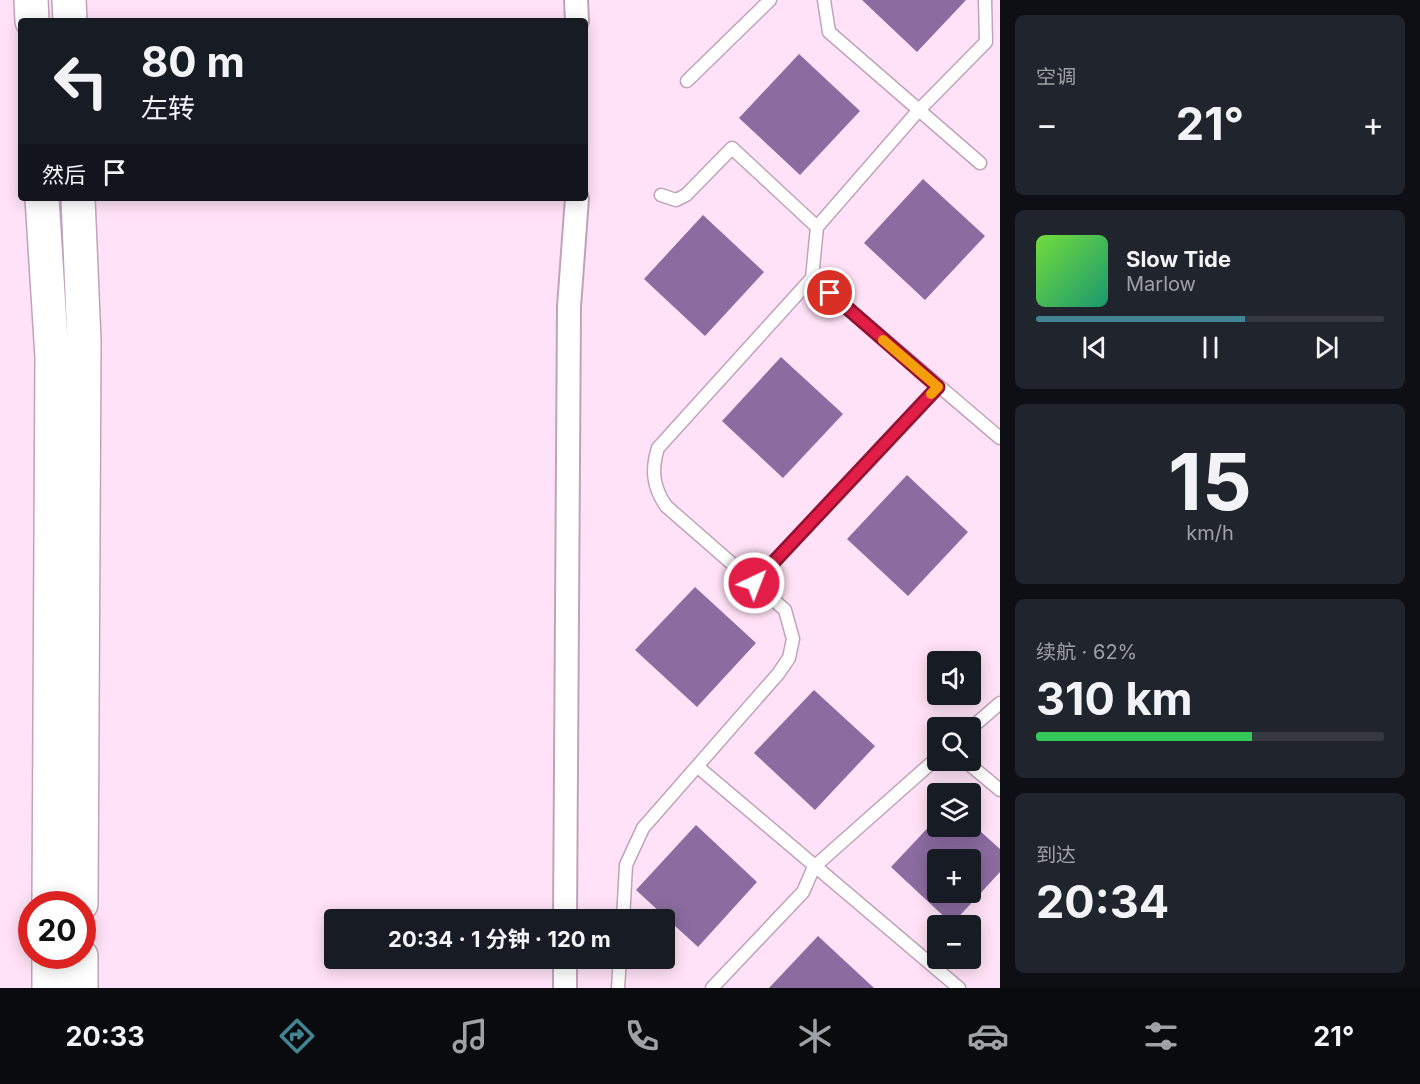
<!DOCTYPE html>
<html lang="zh">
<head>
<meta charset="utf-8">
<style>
  body { margin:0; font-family:Inter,"Noto Sans SC",sans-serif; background:#20242c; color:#f1f3f6; height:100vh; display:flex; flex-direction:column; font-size:22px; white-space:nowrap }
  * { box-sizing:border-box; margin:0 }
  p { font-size:20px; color:#9ea1a6 }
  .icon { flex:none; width:33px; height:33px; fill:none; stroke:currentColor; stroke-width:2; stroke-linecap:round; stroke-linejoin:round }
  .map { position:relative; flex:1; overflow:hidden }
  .side { display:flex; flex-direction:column; gap:15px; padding:15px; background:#0d0f14; width:420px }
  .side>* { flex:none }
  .hud { position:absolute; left:18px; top:18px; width:570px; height:183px; border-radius:6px; box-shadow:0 3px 15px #0003; background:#171b24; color:#f1f3f6; overflow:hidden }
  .fabs { position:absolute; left:927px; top:651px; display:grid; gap:12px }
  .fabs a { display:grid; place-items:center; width:54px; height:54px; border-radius:6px; background:#171b24; box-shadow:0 3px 15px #0003; font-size:30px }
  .speed { position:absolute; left:18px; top:891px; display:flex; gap:12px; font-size:30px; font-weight:700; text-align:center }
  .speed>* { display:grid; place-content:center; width:78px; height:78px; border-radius:50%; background:#171b24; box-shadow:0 3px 15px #0003; line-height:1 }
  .speed .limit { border:9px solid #d22; background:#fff; color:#111 }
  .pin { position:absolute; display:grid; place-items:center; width:51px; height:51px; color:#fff; margin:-26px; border:3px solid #fff; border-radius:50%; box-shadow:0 2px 6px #0007 }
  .me { position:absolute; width:66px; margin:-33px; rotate:43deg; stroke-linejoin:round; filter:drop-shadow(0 0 4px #0008) }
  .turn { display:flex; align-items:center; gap:21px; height:126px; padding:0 24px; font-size:27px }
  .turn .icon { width:78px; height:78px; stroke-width:2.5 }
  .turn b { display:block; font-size:42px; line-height:51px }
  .then { display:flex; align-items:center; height:57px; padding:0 24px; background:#0003; gap:12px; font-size:22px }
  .big { font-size:45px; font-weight:700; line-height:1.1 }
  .side .card { flex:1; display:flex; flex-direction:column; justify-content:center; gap:9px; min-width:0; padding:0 21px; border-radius:9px; background:#20242c }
  .side .dial { align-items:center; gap:0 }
  .dial b { font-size:78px; line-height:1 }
  .song { display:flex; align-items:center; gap:18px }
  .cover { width:72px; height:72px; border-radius:9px; background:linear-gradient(135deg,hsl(100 70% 55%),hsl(160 70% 35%)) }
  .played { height:6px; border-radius:3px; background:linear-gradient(90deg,#418494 60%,#363941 60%) }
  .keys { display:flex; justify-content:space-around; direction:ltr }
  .heat { display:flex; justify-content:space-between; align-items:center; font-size:33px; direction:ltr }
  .charge { height:9px; border-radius:4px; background:linear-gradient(90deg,#34c759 62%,#363941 0) }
  .trip { position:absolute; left:324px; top:909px; width:351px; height:60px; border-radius:6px; background:#171b24; box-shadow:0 3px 15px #0003; font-weight:700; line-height:60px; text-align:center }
  .tab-bar { display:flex; height:96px; justify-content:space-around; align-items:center; background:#090b0e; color:#9ea1a6 }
  .tab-bar .icon { width:42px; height:42px }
  .tab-bar .on { color:#418494 }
  .tab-bar b { font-size:27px; color:#f1f3f6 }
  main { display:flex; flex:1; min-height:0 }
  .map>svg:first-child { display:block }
  .building { fill:#8b6ba0; fill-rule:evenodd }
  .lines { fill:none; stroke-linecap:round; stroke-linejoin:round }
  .service-casing { stroke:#bfa4b8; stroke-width:15 }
  .minor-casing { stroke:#bfa4b8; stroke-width:26 }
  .trunk-casing { stroke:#bfa4b8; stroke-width:36 }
  .service { stroke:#fff; stroke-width:12 }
  .minor { stroke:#fff; stroke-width:22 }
  .trunk { stroke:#fff; stroke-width:33 }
  .route-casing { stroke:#92132f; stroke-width:15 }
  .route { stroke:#e11d48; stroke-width:10 }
  .slow { stroke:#f59e0b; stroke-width:10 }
</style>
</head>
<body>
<main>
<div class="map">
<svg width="1000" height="988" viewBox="0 0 1000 988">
  <rect width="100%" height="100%" fill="#ffe2f7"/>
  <path class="building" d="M862,0H966L917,52Z
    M799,54L860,111L800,175L739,118Z
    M923,179L985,236L925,300L864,243Z
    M703,215L764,272L705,336L644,279Z
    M781,357L843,414L783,478L722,421Z
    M907,475L968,532L908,596L847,539Z
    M695,587L756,643L697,707L635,650Z
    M814,690L875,746L815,810L754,753Z
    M938,817V826H970V822L1000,849V872L952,924L891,867ZM938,860H970V892H938Z
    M696,825L757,882L698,947L636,890Z
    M818,936L874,988H769Z"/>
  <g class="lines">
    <defs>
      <path id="service" d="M824,0L829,32L980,163
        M687,81L770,0
        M661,195L676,200L686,195L732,148L817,227
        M812,278L1000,438
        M754,583L938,387
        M970,729L1000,703
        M964,760L1000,790
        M698,767L959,988
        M623,920L626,865L643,828L778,674L789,658L793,639L785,610L666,506C653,487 651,470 658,448L812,278L817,227L918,111L986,42L985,0
        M618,988L620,958
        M712,988L803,892L814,867L938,757"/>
      <path id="minor" d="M576,0L577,21
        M565,920L569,307L577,198
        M565,988V958"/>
      <path id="trunk" d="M31,0L32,21
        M69,0L70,21
        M42,198L52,357L49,904
        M78,198L84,341L81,904
        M49,956V988
        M81,956V988"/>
    </defs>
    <use href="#service" class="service-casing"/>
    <use href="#minor" class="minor-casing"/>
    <use href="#trunk" class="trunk-casing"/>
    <use href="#service" class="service"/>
    <use href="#minor" class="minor"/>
    <use href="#trunk" class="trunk"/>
  </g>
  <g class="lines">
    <defs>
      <path id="route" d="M754,583L938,387L830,293"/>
    </defs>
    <use href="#route" class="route-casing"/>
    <use href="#route" class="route"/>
    <path class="slow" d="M883,340L938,387L931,394"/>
  </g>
</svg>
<div class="fabs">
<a><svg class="icon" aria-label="sound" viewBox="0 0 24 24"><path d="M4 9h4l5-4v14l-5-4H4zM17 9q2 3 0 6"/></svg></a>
<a><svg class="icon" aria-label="search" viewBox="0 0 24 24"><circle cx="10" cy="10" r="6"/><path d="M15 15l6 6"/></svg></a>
<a><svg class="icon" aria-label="layers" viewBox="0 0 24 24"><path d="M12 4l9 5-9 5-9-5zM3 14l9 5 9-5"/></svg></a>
<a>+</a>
<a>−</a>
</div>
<div class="speed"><div class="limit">20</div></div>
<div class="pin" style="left:830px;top:293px;background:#d93025"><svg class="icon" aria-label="arrive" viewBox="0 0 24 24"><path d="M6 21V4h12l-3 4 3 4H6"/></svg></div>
<svg class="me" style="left:754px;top:583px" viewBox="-20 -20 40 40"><circle r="17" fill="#e11d48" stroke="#fff" stroke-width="3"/><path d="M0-11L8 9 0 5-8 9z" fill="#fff"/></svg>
<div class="trip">20:34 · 1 分钟 · 120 m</div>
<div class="hud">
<div class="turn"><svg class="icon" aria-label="left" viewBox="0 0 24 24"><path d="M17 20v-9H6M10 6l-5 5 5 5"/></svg><div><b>80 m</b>左转</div></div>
<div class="then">然后<svg class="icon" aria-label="arrive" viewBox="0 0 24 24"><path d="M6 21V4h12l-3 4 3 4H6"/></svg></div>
</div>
</div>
<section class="side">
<div class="card"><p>空调</p>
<div class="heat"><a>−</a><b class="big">21°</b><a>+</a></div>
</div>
<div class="card">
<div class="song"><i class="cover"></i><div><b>Slow Tide</b><p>Marlow</p></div></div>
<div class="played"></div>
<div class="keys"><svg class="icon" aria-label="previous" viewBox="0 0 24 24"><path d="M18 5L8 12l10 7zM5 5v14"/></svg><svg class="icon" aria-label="pause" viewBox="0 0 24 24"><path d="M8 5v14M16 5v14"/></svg><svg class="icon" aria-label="next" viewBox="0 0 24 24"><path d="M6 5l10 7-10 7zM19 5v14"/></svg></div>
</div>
<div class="card dial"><b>15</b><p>km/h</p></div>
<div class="card"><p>续航 · 62%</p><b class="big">310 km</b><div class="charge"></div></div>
<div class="card"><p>到达</p><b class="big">20:34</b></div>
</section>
</main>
<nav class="tab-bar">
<b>20:33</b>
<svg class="icon on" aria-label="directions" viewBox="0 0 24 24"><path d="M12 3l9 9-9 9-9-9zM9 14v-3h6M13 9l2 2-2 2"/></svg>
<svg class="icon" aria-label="music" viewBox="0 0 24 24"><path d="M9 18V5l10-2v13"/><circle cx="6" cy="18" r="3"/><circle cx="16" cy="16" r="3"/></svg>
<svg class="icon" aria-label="phone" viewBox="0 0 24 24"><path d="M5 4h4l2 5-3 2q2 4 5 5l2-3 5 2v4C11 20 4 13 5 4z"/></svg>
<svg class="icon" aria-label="climate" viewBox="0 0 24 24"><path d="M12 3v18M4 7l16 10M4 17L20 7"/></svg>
<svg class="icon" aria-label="car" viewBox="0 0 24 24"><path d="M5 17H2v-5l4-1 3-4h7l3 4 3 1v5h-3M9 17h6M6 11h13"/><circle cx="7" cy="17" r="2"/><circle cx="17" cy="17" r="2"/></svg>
<svg class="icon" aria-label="filters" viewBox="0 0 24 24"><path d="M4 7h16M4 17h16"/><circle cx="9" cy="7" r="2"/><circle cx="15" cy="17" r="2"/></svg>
<b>21°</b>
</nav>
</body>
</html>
